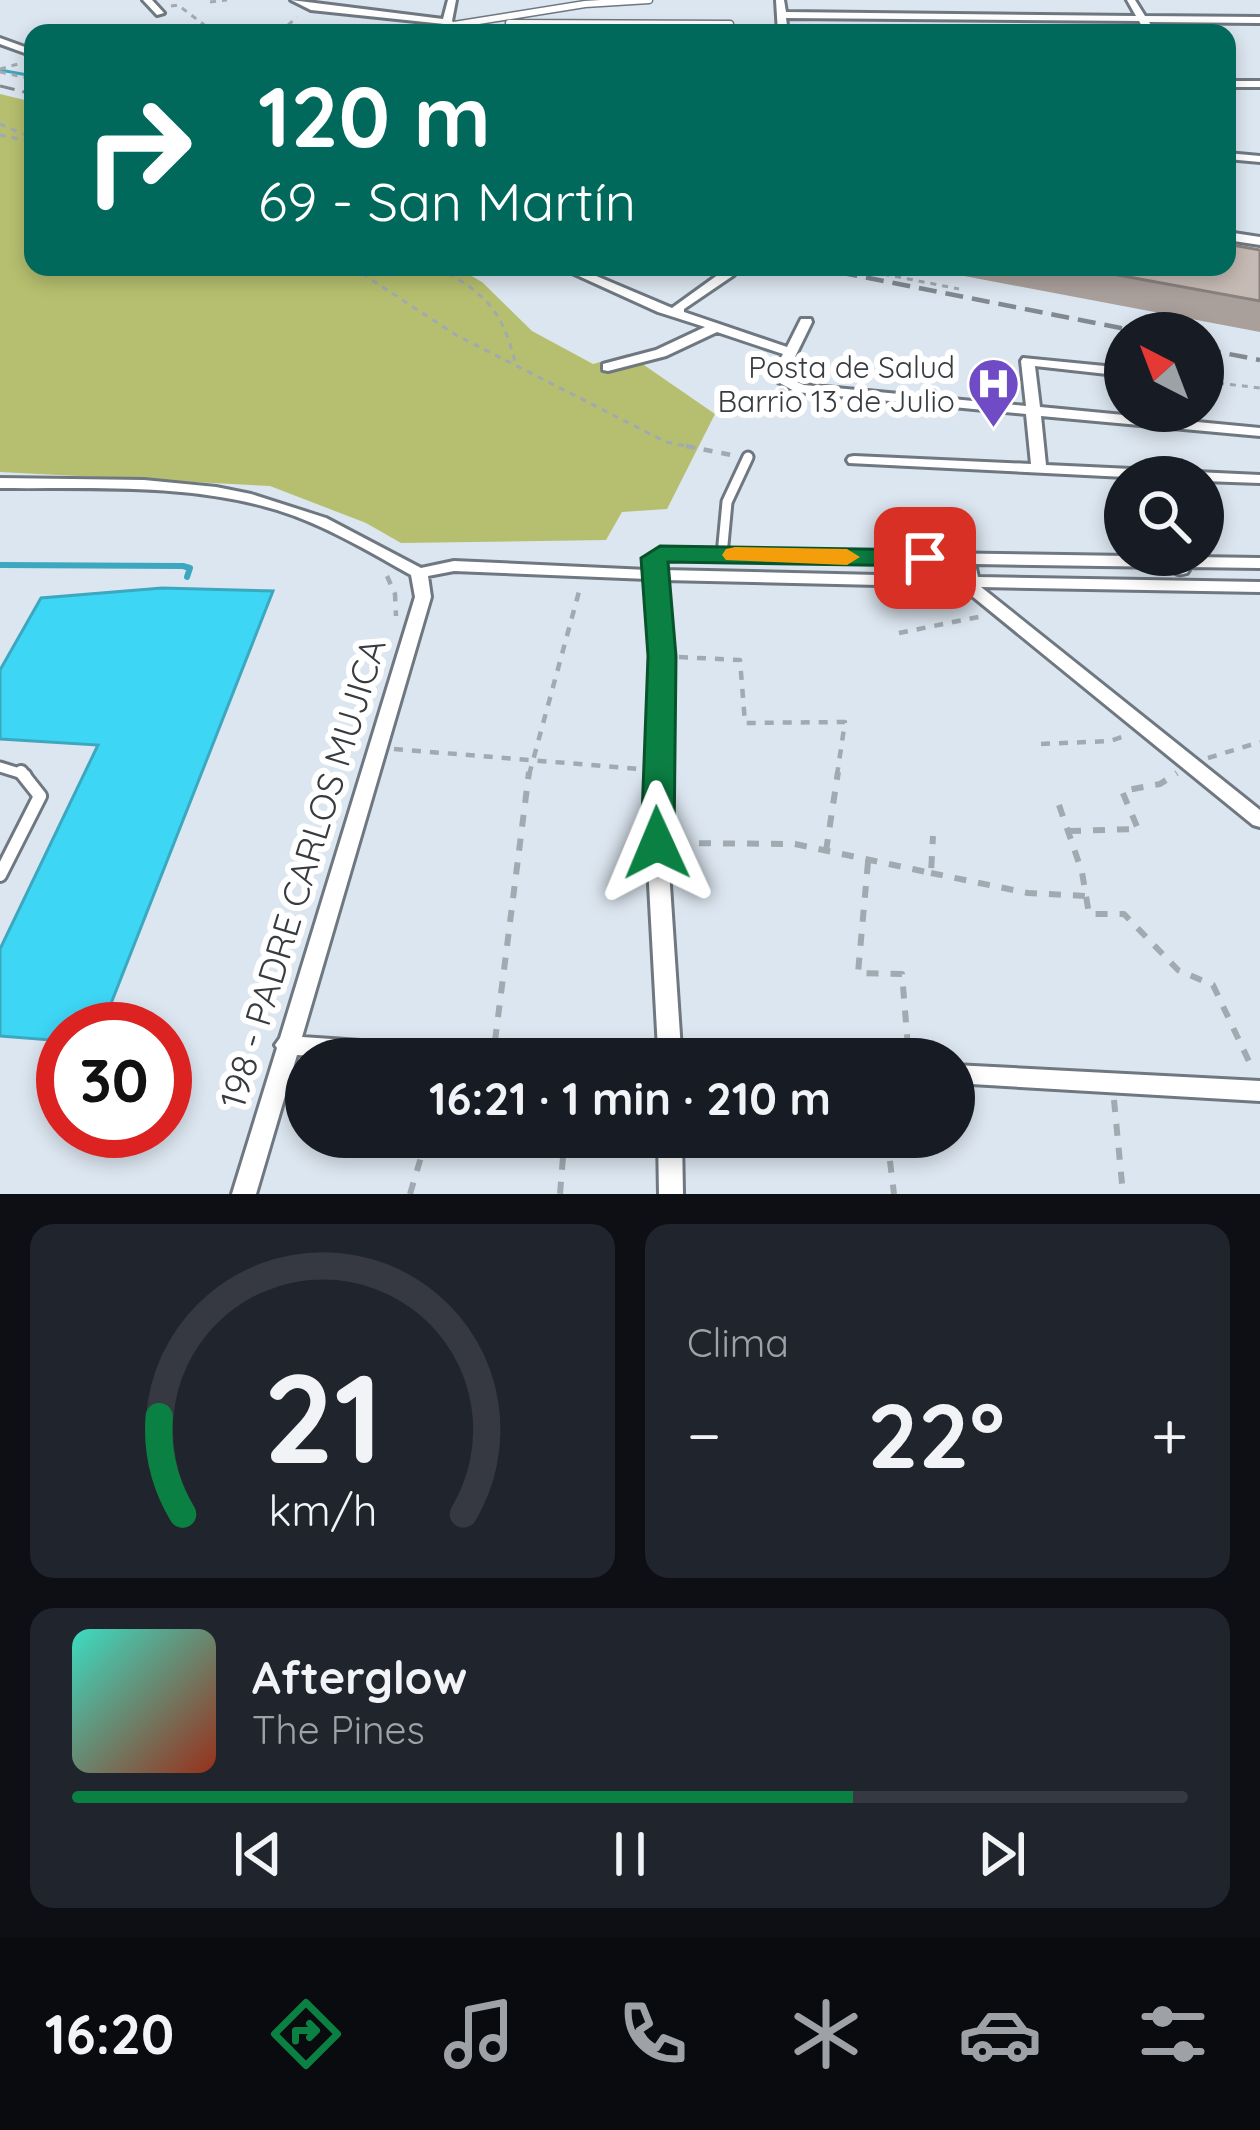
<!DOCTYPE html>
<html lang="es">
<head>
<meta charset="utf-8">
<style>
  body { margin:0; font-family:Quicksand,sans-serif; background:#20242c; color:#f1f3f6; height:100vh; display:flex; flex-direction:column; font-size:45px; white-space:nowrap }
  * { box-sizing:border-box; margin:0 }
  p { font-size:39px; color:#9ea1a6 }
  .icon { flex:none; width:66px; height:66px; fill:none; stroke:currentColor; stroke-width:2; stroke-linecap:round; stroke-linejoin:round }
  .map { position:relative; height:1194px; overflow:hidden }
  .details { display:flex; flex-direction:column; gap:30px; padding:30px; background:#0d0f14; flex:1 }
  .details>* { flex:none }
  .hud { position:absolute; left:24px; top:24px; width:1212px; height:252px; border-radius:24px; box-shadow:0 6px 18px #0003; background:#00695c; color:#fff; overflow:hidden }
  .needle { width:78px; rotate:318deg }
  .buttons { position:absolute; left:1104px; top:312px; display:grid; gap:24px }
  .buttons a { display:grid; place-items:center; width:120px; height:120px; border-radius:50%; background:#171b24; box-shadow:0 6px 18px #0003; font-size:60px }
  .speed { position:absolute; left:36px; top:1002px; display:flex; gap:24px; font-size:60px; font-weight:700; text-align:center }
  .speed>* { display:grid; place-content:center; width:156px; height:156px; border-radius:50%; background:#171b24; box-shadow:0 6px 18px #0003; line-height:1 }
  .speed .limit { border:18px solid #d22; background:#fff; color:#111 }
  .pin { position:absolute; display:grid; place-items:center; width:102px; height:102px; color:#fff; margin:-51px; border-radius:24px; box-shadow:0 6px 18px #0006 }
  .me { position:absolute; width:132px; margin:-66px; rotate:359deg; stroke-linejoin:round; filter:drop-shadow(0 0 9px #0008) }
  .turn { display:flex; align-items:center; gap:42px; height:252px; padding:0 36px; font-size:54px }
  .turn .icon { width:156px; height:156px; stroke-width:2.5 }
  .turn b { display:block; font-size:84px; line-height:102px }
  .big { font-size:90px; font-weight:800; line-height:1.1 }
  .details .tile { flex:1; display:flex; flex-direction:column; justify-content:center; gap:18px; min-width:0; padding:0 42px; border-radius:24px; background:#20242c }
  .details .dial { align-items:center; gap:0 }
  .dial svg { height:312px; overflow:visible; fill:none; stroke:#363941; stroke-width:7; stroke-linecap:round; text-anchor:middle }
  .dial text { fill:#f1f3f6; stroke:none }
  .song { display:flex; align-items:center; gap:36px }
  .cover { width:144px; height:144px; border-radius:18px; background:linear-gradient(135deg,hsl(170 70% 55%),hsl(10 70% 35%)) }
  .played { height:12px; border-radius:6px; background:linear-gradient(90deg,#0b8043 70%,#363941 70%) }
  .keys { display:flex; justify-content:space-around; direction:ltr }
  .heat { display:flex; justify-content:space-between; align-items:center; font-size:66px; direction:ltr }
  .details .tiles { flex:1; display:grid; gap:30px; grid-template-columns:1fr 1fr }
  .tile:last-child { grid-column:span 2 }
  .trip { position:absolute; left:285px; top:1038px; width:690px; height:120px; border-radius:60px; background:#171b24; box-shadow:0 6px 18px #0003; font-weight:800; line-height:120px; text-align:center }
  .menu { display:flex; height:192px; justify-content:space-around; align-items:center; background:#090b0e; color:#9ea1a6 }
  .menu .icon { width:84px; height:84px }
  .menu .current { color:#0b8043 }
  .menu b { font-size:54px; color:#f1f3f6 }
  .map>svg:first-child { display:block }
  .green { fill:#b6bf6f }
  .water { fill:#3ed6f5; stroke:#3ca8bf; stroke-width:3 }
  .lines { fill:none; stroke-linecap:round; stroke-linejoin:round }
  .stream-far1 { stroke:#3ca8bf; stroke-width:3 }
  .stream { stroke:#3ca8bf; stroke-width:6 }
  .service-far2-casing { stroke:#6f7880; stroke-width:9 }
  .service-far1-casing { stroke:#6f7880; stroke-width:15 }
  .service-casing { stroke:#6f7880; stroke-width:18 }
  .minor-casing { stroke:#6f7880; stroke-width:6 }
  .path-far2 { stroke:#a1a9b1; stroke-width:3; stroke-dasharray:6 6; stroke-linecap:butt }
  .path-far1 { stroke:#a1a9b1; stroke-width:4.5; stroke-dasharray:9 9; stroke-linecap:butt }
  .path { stroke:#a1a9b1; stroke-width:6; stroke-dasharray:12 12; stroke-linecap:butt }
  .service-far2 { stroke:#fff; stroke-width:6 }
  .service-far1 { stroke:#fff; stroke-width:9 }
  .service { stroke:#fff; stroke-width:12 }
  .minor { fill:#fff; fill-rule:evenodd }
  .rail-far1 { stroke:#81888f; stroke-width:3; stroke-dasharray:15 8; stroke-linecap:butt }
  .rail { stroke:#81888f; stroke-width:4.5; stroke-dasharray:18 9; stroke-linecap:butt }
  .wall { fill:#aaa09b }
  .building { fill:#c6bab4; stroke:#8b827e; stroke-width:3 }
  .route { fill:#0b8043; stroke:#07532c; stroke-width:3 }
  .slow { fill:#f59e0b }
  .labels { text-anchor:middle; dominant-baseline:central; stroke-width:12; stroke-linejoin:round; paint-order:stroke }
  .poi-label { font-size:30px; fill:#383c40; stroke:#fff; text-anchor:end }
  .near-street-label { font-size:36px; fill:#383c40; stroke:#fff }
</style>
</head>
<body>
<div class="map">
<svg width="1260" height="1194" viewBox="0 0 1260 1194">
  <rect width="100%" height="100%" fill="#dce6f0"/>
  <path class="green" d="M0,94L33,102V267H456L482,282L532,331L593,364L628,354L715,414L667,509L622,512L606,540L401,543L366,523L270,486L0,472Z"/>
  <path class="water" d="M162,588L273,591L101,1029H63V1041L0,1036V949L98,745L0,739V670L41,598Z"/>
  <g class="lines">
    <path class="stream-far1" d="M0,70L33,76"/>
    <path class="stream" d="M0,565L183,566L190,568L187,577"/>
    <defs>
      <path id="service-far2" d="M509,23L730,24V33
        M454,25L585,4L649,0"/>
      <path id="service-far1" d="M722,555L727,502L748,457
        M0,767L26,775"/>
      <path id="service" d="M0,875L40,796L21,772"/>
      <path id="minor" d="M143,0H152L164,13L157,15Z
        M291,0L443,19L448,0H456L452,21L466,33H455L444,24L311,10Z
        M776,0H784L786,12L1136,16L1127,0H1135L1145,16L1260,17V23L1149,22L1156,33H1146L1139,21L786,18L788,33H778Z
        M135,27L146,33L132,32L130,30Z
        M0,38L33,50V56L0,44Z
        M1227,81H1260V87H1227Z
        M1227,153L1260,156V162L1227,159Z
        M1227,232L1260,237V245L1227,240Z
        M559,267H575L672,308L726,269H734V275L684,309V312L787,347L801,319H811L812,322L792,363V380L804,385L1026,406L1021,361L1023,358L1125,368V376L1035,366L1040,407L1260,428V436L1041,416L1046,465L1260,475V483L1203,481V477H1125L849,463L847,460L849,457L854,456L1031,464L1026,414L796,392L778,382V363L783,354L717,332L666,356L608,371L603,370V364L656,350L705,327L658,312Z
        M1203,377L1209,378V384L1203,385Z
        M0,478L144,480L216,487L251,494L326,518L421,568L454,561L647,570L646,558L660,549L1260,558V568L1187,567L1189,570L1187,573C1178,576 1175,574 1170,567L975,564L978,577L1260,582V592L981,587L1260,810V827L1253,825L967,592L964,587L664,580L671,656L665,810L681,1050H735L743,1052L746,1059H357L297,1055L256,1194H232L277,1048L275,1045L280,1038L415,597L411,575C368,551 325,525 277,510C188,483 92,489 0,488ZM663,559L959,563L962,577L663,570ZM454,571L648,579L653,656L645,810L658,1050H494L302,1037L431,597L428,576Z
        M954,1065L1260,1081V1101L954,1083Z
        M658,1137H682L683,1194H659Z"/>
    </defs>
    <use href="#service-far2" class="service-far2-casing"/>
    <use href="#service-far1" class="service-far1-casing"/>
    <use href="#service" class="service-casing"/>
    <use href="#minor" class="minor-casing"/>
    <path class="path-far2" d="M210,2L227,0
      M171,6L178,5L215,33
      M279,33L297,17
      M0,69L18,64
      M0,72L33,79
      M0,124L33,138
      M0,135L33,142
      M352,267L456,335L666,442L701,449
      M438,267C485,294 502,309 515,362
      M848,267L959,289
      M1218,383L1260,388"/>
    <path class="path-far1" d="M686,446L731,455
      M387,576L395,594L396,616
      M899,633L983,616
      M679,657L740,660L745,723L845,722L837,775
      M1041,744L1110,741L1128,735
      M394,749L640,769
      M1208,758L1260,742
      M529,775L580,588"/>
    <path class="path" d="M1059,805L1082,872L1089,914H1124L1178,970L1213,985L1253,1070
      M1069,831L1138,829L1122,791L1160,784L1177,773
      M675,843L795,844L931,873L933,836
      M826,851L838,772
      M868,862L858,973L902,974L909,1059
      M931,873L1028,893L1085,896
      M495,1041L529,772
      M1114,1100L1123,1194
      M558,1137L557,1153L563,1157L560,1194
      M887,1137L894,1194
      M740,1156L741,1137
      M410,1194L427,1137"/>
    <use href="#service-far2" class="service-far2"/>
    <use href="#service-far1" class="service-far1"/>
    <use href="#service" class="service"/>
    <use href="#minor" class="minor"/>
    <path class="rail-far1" d="M0,86L33,94"/>
    <path class="rail" d="M813,267L1146,333
      M1203,349L1260,360"/>
  </g>
  <path class="wall" d="M1260,250V332L917,267H1227Z"/>
  <path class="building" d="M1227,244L1260,250V301L1074,267H1227Z"/>
  <path class="route" d="M660,546L925,550L938,558L925,566L668,562L676,656L674,843L669,851H646L641,843L648,656L641,558Z"/>
  <path class="slow" d="M735,547L847,549L860,557L847,565L726,560L722,555L726,549Z"/>
  <defs>
    <symbol id="hospital-pin" viewBox="-11 -11 22 30"><path d="M0 17L-7.5 6A9.5 9.5 0 1 1 7.5 6Z" fill="#6f4cc6" stroke="#fff"/><path d="M-5-5h3v3.5h4V-5h3V5h-3V1.5h-4V5h-3Z" fill="#fff"/></symbol>
  </defs>
  <g fill-rule="evenodd">
    <use href="#hospital-pin" x="964" y="354" width="59" height="81"/>
  </g>
  <g class="labels">
    <g class="poi-label">
      <text x="955" y="367">Posta de Salud<tspan x="955" dy="34">Barrio 13 de Julio</tspan></text>
    </g>
    <g class="near-street-label">
      <text transform="translate(302 873) rotate(-73)">198 - PADRE CARLOS MUJICA</text>
    </g>
  </g>
</svg>
<div class="buttons">
<a><svg class="needle" viewBox="-14 -14 28 28"><path d="M0-13l5 13h-10z" fill="#e53935"/><path d="M0 13l5-13h-10z" fill="#9ea1a6"/></svg></a>
<a><svg class="icon" aria-label="search" viewBox="0 0 24 24"><circle cx="10" cy="10" r="6"/><path d="M15 15l6 6"/></svg></a>
</div>
<div class="speed"><div class="limit">30</div></div>
<div class="pin" style="left:925px;top:558px;background:#d93025"><svg class="icon" aria-label="arrive" viewBox="0 0 24 24"><path d="M6 21V4h12l-3 4 3 4H6"/></svg></div>
<svg class="me" style="left:657px;top:843px" viewBox="-20 -20 40 40"><path d="M0-17L14 15 0 8-14 15z" fill="#0b8043" stroke="#fff" stroke-width="4"/></svg>
<div class="trip">16:21 · 1 min · 210 m</div>
<div class="hud">
<div class="turn"><svg class="icon" aria-label="right" viewBox="0 0 24 24"><path d="M7 20v-9h11M14 6l5 5-5 5"/></svg><div><b>120 m</b>69 - San Martín</div></div>
</div>
</div>
<section class="details">
<div class="tiles">
<div class="tile dial"><svg viewBox="0 0 100 80">
<path d="M14 69A42 42 0 1 1 86 69"/>
<path d="M14 69A42 42 0 0 1 8 44" stroke="#0b8043"/>
<text x="50" y="56" font-size="32" font-weight="700">21</text>
<text x="50" y="72" font-size="11">km/h</text>
</svg></div>
<div class="tile"><p>Clima</p>
<div class="heat"><a>−</a><b class="big">22°</b><a>+</a></div>
</div>
<div class="tile">
<div class="song"><i class="cover"></i><div><b>Afterglow</b><p>The Pines</p></div></div>
<div class="played"></div>
<div class="keys"><svg class="icon" aria-label="previous" viewBox="0 0 24 24"><path d="M18 5L8 12l10 7zM5 5v14"/></svg><svg class="icon" aria-label="pause" viewBox="0 0 24 24"><path d="M8 5v14M16 5v14"/></svg><svg class="icon" aria-label="next" viewBox="0 0 24 24"><path d="M6 5l10 7-10 7zM19 5v14"/></svg></div>
</div>
</div>
</section>
<nav class="menu">
<b>16:20</b>
<svg class="icon current" aria-label="directions" viewBox="0 0 24 24"><path d="M12 3l9 9-9 9-9-9zM9 14v-3h6M13 9l2 2-2 2"/></svg>
<svg class="icon" aria-label="music" viewBox="0 0 24 24"><path d="M9 18V5l10-2v13"/><circle cx="6" cy="18" r="3"/><circle cx="16" cy="16" r="3"/></svg>
<svg class="icon" aria-label="phone" viewBox="0 0 24 24"><path d="M5 4h4l2 5-3 2q2 4 5 5l2-3 5 2v4C11 20 4 13 5 4z"/></svg>
<svg class="icon" aria-label="climate" viewBox="0 0 24 24"><path d="M12 3v18M4 7l16 10M4 17L20 7"/></svg>
<svg class="icon" aria-label="car" viewBox="0 0 24 24"><path d="M5 17H2v-5l4-1 3-4h7l3 4 3 1v5h-3M9 17h6M6 11h13"/><circle cx="7" cy="17" r="2"/><circle cx="17" cy="17" r="2"/></svg>
<svg class="icon" aria-label="filters" viewBox="0 0 24 24"><path d="M4 7h16M4 17h16"/><circle cx="9" cy="7" r="2"/><circle cx="15" cy="17" r="2"/></svg>
</nav>
</body>
</html>
